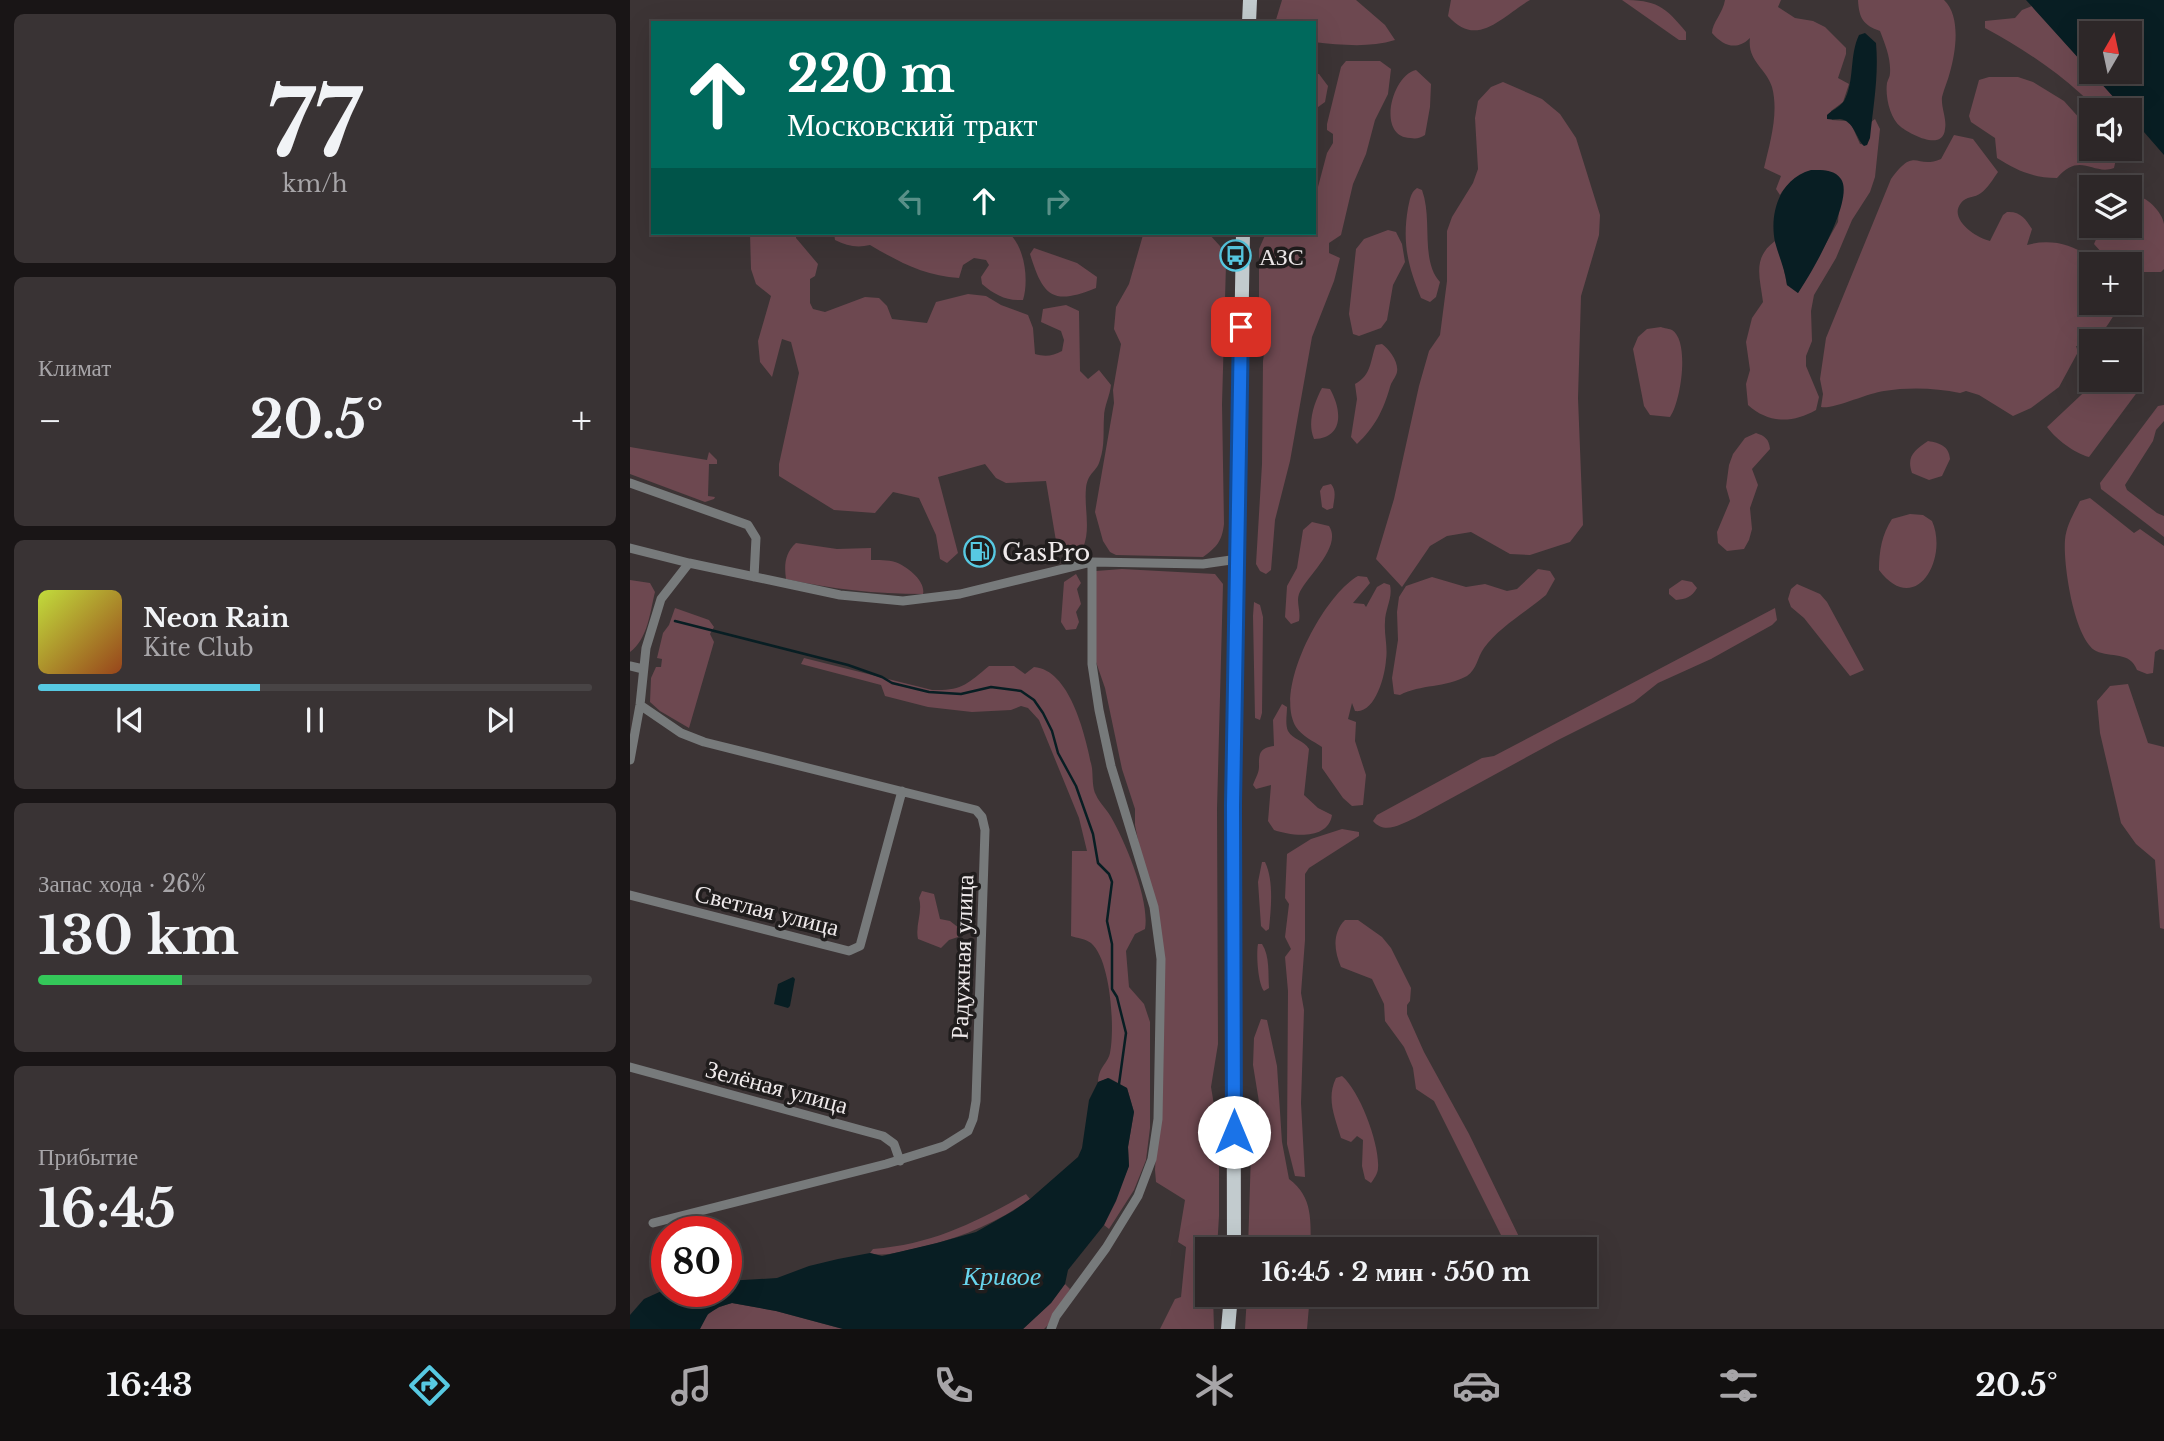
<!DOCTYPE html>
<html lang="ru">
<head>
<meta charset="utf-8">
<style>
  body { margin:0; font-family:"Libre Baskerville",serif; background:#393334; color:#f1f3f6; height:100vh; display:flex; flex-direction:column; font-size:26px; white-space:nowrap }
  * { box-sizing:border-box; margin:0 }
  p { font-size:23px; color:#a7a5a8 }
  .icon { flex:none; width:38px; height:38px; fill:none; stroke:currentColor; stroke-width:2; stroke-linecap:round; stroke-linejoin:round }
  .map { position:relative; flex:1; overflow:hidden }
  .sheet { display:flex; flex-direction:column; gap:14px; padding:14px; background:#191516; width:630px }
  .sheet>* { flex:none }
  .hud { position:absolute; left:21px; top:21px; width:665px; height:214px; border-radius:0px; box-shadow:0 7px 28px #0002,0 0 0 2px #484445; background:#00695c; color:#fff; overflow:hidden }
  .needle { width:46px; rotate:9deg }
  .tools { position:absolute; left:1449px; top:21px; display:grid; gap:14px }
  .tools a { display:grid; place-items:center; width:63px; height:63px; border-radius:0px; background:#2d2728; box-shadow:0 7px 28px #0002,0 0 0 2px #484445; font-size:35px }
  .speed { position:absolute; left:21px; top:1216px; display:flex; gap:14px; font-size:35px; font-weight:700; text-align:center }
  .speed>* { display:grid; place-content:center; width:91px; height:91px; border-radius:50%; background:#2d2728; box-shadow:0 7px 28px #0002,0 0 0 2px #484445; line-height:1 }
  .speed .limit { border:10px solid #d22; background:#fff; color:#111 }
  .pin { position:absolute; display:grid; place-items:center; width:60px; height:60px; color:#fff; margin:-30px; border-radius:14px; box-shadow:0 4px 10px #0006 }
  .me { position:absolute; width:77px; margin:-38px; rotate:0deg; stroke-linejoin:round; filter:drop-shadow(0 0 5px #0008) }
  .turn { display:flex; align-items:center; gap:24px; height:147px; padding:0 21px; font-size:32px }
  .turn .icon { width:91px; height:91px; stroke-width:2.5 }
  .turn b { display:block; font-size:49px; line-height:60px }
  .lanes { display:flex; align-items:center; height:66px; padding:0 21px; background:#0003; justify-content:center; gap:35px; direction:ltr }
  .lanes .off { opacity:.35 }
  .big { font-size:52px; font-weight:800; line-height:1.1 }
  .sheet .tile { flex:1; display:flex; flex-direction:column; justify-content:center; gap:10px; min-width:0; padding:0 24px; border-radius:10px; background:#393334 }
  .sheet .dial { align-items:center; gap:0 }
  .dial b { font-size:91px; line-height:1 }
  .song { display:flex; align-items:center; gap:21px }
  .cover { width:84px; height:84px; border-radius:10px; background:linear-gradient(135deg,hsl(70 70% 55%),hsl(20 70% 35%)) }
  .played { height:7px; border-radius:4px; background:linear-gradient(90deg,#57c9e2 40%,#484445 40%) }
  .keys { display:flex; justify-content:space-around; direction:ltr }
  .heat { display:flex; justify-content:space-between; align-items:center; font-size:38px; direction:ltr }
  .charge { height:10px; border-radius:5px; background:linear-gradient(90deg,#34c759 26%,#484445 0) }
  .trip { position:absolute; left:565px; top:1237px; width:402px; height:70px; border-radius:0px; background:#2d2728; box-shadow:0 7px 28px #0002,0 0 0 2px #484445; font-weight:800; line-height:70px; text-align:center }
  .tabs { display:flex; height:112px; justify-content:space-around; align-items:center; background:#121010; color:#a7a5a8 }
  .tabs .icon { width:49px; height:49px }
  .tabs .active { color:#57c9e2 }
  .tabs b { font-size:32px; color:#f1f3f6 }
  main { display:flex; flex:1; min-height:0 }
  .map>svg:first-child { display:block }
  .green { fill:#6d4850 }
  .water { fill:#081e23 }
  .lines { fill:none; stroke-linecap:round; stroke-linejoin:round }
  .stream { stroke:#081e23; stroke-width:2.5 }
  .minor { stroke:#777a7b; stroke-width:9 }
  .trunk { stroke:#c2cbce; stroke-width:14 }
  .route-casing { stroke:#114b97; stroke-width:18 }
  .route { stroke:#1a73e8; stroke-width:12 }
  .labels { text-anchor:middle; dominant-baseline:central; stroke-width:7; stroke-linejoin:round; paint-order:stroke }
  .poi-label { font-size:24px; fill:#efeaeb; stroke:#201d1d; text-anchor:start }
  .street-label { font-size:24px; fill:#efeaeb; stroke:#201d1d }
  .water-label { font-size:26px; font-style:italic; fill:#68d5ed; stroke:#201d1d }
</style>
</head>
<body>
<main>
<section class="sheet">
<div class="tile dial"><b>77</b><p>km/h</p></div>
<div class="tile"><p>Климат</p>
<div class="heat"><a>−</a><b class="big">20.5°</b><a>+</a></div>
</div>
<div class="tile">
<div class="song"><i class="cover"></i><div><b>Neon Rain</b><p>Kite Club</p></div></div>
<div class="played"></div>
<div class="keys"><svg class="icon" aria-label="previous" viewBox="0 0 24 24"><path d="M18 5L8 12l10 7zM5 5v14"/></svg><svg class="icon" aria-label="pause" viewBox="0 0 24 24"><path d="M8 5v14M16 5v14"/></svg><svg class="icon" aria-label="next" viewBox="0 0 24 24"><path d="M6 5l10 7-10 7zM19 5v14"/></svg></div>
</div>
<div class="tile"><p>Запас хода · 26%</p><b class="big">130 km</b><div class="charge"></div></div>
<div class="tile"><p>Прибытие</p><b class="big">16:45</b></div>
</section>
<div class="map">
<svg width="1534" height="1329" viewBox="0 0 1534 1329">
  <rect width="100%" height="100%" fill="#3c3435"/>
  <path class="green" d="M652,0H726L755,25L765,40C739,48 711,45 684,42V23H645Z
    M821,0H900C871,17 847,49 818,16Z
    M992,0C1026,0 1035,6 1056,32V40H1049Z
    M1095,0H1151L1148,7L1165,18L1183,21L1195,27L1216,48V54L1208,78L1219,84L1213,102L1201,111L1202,120L1216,121L1222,126L1230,144L1237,145L1241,122L1245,119L1250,129L1245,177L1240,192L1222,220L1206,258L1184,295L1181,311L1182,341L1176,356V366L1189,397L1186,410C1163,423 1139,424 1118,405L1116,384L1120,370L1116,342L1122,318L1133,302C1130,277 1122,258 1145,241L1152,260L1157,285L1168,293L1208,222L1209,209L1199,171C1180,168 1160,178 1150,195L1146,189L1151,176L1134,168C1140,143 1149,113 1142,87C1136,68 1117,61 1120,38C1107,51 1093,46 1082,33C1082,23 1093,13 1095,0Z
    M1228,0H1314C1331,16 1326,51 1320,72C1318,80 1314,89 1312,97C1311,108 1317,119 1315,129C1313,152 1280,134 1271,127C1260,119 1255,96 1257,83C1258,79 1260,77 1260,73C1261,58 1255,44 1250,31C1233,25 1229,18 1228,0Z
    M1402,6L1487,101L1484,107L1478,110C1466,110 1460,102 1451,94C1421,67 1390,47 1355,28V21L1385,18L1392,10Z
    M716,61H750L761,69L758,94L745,120L736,154L723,184L711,235L699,243V253L710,258L704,281L682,337L660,461L645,520L641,570L636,574L630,571L626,564L632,464L633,361L636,338L629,308V249L636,233H684V202L697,153L703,143V134L697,130V124L711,67Z
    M786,70L801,84L800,107L795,135C790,138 787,139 780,138C746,136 762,75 786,70Z
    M684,74H689L698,86L695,102L684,110Z
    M1359,77H1388L1403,82L1434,101L1461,131V149H1477L1486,159L1484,168C1463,176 1450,151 1427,178C1403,178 1386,170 1367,158L1365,138L1341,122L1339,116L1349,80Z
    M873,82L912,99L930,114L946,138L970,215L969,235L951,296L948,398L953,525L940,542L900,555L880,554L841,532L817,536L800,546L772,587L746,559L764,499L789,386L799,351L810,335L817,281V231L822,217L843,183L848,169L845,118L848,101L861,87Z
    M1324,135L1343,139L1368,172C1363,179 1358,188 1351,193C1345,198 1336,196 1331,203C1318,219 1346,238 1360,241L1373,215L1377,212C1390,211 1396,219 1402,229L1397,245C1422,238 1449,245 1466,264H1461V303H1489V306C1479,324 1467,346 1446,346L1448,352L1429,387L1401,408L1383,416L1349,395L1336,391L1330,393C1306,388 1279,387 1254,391C1238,393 1202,410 1191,407L1193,394L1190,379L1196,338L1261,179C1286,145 1285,170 1311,159Z
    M787,188L792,190C803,220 790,260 810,282L806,297L800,302L791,298C778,266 772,243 778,208C780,200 780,193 787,188Z
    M1504,195C1516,196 1532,211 1534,224C1534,238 1534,255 1534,269L1531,272H1507L1500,268V264C1485,264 1473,255 1464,244L1472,226H1500V200Z
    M758,230L766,232L772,244L775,262L763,285L757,320L751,328L729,336L723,334L719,314L726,249L734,239Z
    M120,233H166V238L188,264L185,276L180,279V303L183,309L195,312L235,297L249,298L257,306L262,319L297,323L306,302L338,294L356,296L371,305L398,315L403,328L405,354C415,357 423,356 432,351L434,340L431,331L411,322L413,309L436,305L449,311L450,371L458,379L469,370L481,385C480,396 474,406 474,417C473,432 475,445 470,460C467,472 458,472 456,488C454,509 461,528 453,548L440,554L430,551L426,541L416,481L376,483L366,478L355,464L308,477L328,553L317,563L310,559L306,535L289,498L263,492L245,513L204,510L149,476V464L169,373L161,342L152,339L142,377L130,362L128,341L141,296L126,284L121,269Z
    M204,233H379C395,248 399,280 393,300C376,301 365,295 352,284L351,277L359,265L356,260L344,258L333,265L329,278C295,276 269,262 240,245C227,248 217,246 205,240Z
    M517,233L579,234L590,246L596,264L592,404L594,524C592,541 587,547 573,557L486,555L480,552L473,541L465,512L484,403L483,390L491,344L484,329L486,307L499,284L513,235Z
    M404,248L447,263L467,277L466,288C422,306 413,296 400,254Z
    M1031,327C1033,328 1041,329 1042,330C1060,341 1051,402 1040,417L1020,415L1014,406L1003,349L1008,337L1017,329Z
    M752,344C759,349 769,362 767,372C766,377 761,382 760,387C753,411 745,427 727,444L721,437L727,399L725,384C742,375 740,360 746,345Z
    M1500,371L1514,383L1459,457C1444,453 1426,439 1417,427L1467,380H1500Z
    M692,388L700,389C712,410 714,438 684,439C677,423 684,403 692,388Z
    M1534,405V421L1526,430L1523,441L1495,485L1497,490L1527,513L1534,516V537L1471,489L1470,483L1528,406Z
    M1126,433C1135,436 1139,439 1140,449L1122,469L1128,485L1120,508L1122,529L1119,540L1114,549L1097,551L1088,543L1087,532L1100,501L1096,487L1099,465L1103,454L1115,438Z
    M1298,441C1310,443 1319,446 1320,459L1312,476L1299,480L1282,473C1276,456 1285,450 1298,441Z
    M0,447L77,460L79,452L87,460V464H79L78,496L85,497L84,499L75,502L0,474Z
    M701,484C707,491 704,499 703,508L697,510L692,507L690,491L693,486Z
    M1460,498L1504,533L1510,529L1534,546V650L1530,649L1525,652L1523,673L1517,674L1507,670C1500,651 1481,658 1466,651C1444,639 1433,564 1435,540C1436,526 1444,513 1450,501Z
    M1280,514L1293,515L1302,521C1319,559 1285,618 1249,570C1249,551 1252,534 1262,519Z
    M682,522L699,526C713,547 675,578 669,594C666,602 671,611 669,621L661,624L655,617L657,586L667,568L673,530Z
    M166,543L207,549L241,548V560C248,560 258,560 265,562C277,566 296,581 293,594C246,594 201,589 156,579C154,565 155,553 166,543Z
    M492,569L585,574L593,584L587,809L588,1044L581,1087L589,1135V1216L587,1249L578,1250V1295H583L584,1329H530L545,1299L551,1297L556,1247L548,1242L555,1200L526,1182L525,1170L528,1117V939L505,825V809L492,769L475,688L466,662L459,617V577L466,571Z
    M908,569L920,571L925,579L916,595C896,612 869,627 854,648C847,658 847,669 837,676C815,688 791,684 770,695L764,694L762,678L768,640L767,612L769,597L776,586L802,577L836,587L855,584L877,591L887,589Z
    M446,574L451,583L447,589L451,604L446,612L449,622L446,629L436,630L431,622L434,582Z
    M728,576L737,577L740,583L723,603L734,604L736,607L747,587L754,583L760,585C763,598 755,609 755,622C754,635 758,647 756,660C755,676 745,714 725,711L722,703L718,719L726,722L725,741L736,775L733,805L722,806L713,798L692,768V747C683,741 672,736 666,727C643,689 694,595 728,576Z
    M0,580L20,583L25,592C20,612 18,639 0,652Z
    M1052,580L1062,582L1067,588C1062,597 1056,599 1046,600L1039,594V589Z
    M1167,584L1190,594L1197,602L1234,670L1220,676L1174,618L1161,607L1158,599L1161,589Z
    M624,602L630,605L633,617L632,713L630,720L625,718L623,616Z
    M45,608L79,620L84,627L80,634L84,642L59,728L30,711L20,702L21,678L26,667H31L32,659L27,658L33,633L39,625Z
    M1145,608L1147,620L1142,625L1081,659L1028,683L1004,702L930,739L785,818C771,824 755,835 743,821L747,815L852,758L864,756Z
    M174,658L302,690C332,691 337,684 359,666H384L395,674L404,667C441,670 456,738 462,768C463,776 462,788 466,795C469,802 477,810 481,817C496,843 520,901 515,929L505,934L496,951L499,987L514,1004L520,1022V1128L516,1160L504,1190L479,1229L474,1225L499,1166L498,1147L504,1112L497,1088L479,1078L468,1082C469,1066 477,1065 480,1053C485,1029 481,960 461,943C456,939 447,938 441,936L442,851H457L449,818L409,720L398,708L391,706L381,710L342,712L298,707L255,696L251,685L171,664Z
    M1498,684L1518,743L1534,747V929L1530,928L1525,860L1506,844L1491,823L1470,733L1467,701L1480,686Z
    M652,704L657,707C657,715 655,724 658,731C663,740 674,740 679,749L674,795L688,808L702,815C698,841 661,836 644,830L638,821L641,785L626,789L623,785C625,779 629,773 629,767C629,754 629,748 644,746L643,720Z
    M712,829L729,832V836L679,868L675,874V940L671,993L674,1010L671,1103L675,1177L665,1176L657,1144L658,991L655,957L661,949L655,937L659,904L655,898L657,854L681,839Z
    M632,862H635C644,881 641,908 639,929L636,931L631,926L628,882Z
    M292,891L304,894L310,919L320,921L329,928L328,937L319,940L311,948L288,939C285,925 293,912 289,898Z
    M715,920H728L752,937L761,948L781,988L780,1001L777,1005V1014L794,1052L839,1134L895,1249H878L804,1101L786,1089L783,1068L774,1047L755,1021L754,1004L742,979L711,967C704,951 702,933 715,920Z
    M628,944H632C640,956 638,974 639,988L634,991C628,984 626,954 628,944Z
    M631,1019L637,1020L647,1066L652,1142L659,1179C684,1198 680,1221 681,1249H618L622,1120L629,1102L623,1065L624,1038Z
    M712,1076C730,1091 750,1145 748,1168C748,1173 744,1179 741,1183L735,1179L732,1166L733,1140L727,1136L721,1142L711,1138C705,1117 696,1099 706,1078Z
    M396,1194L400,1199C364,1225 327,1239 283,1249C268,1252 255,1257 240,1253L243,1249C303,1244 344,1223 396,1194Z
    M435,1284L440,1289L419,1324L414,1329H393L421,1303Z
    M617,1295H680L677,1329H615Z
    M102,1303L146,1311L213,1329H70C74,1313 87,1307 102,1303Z"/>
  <path class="water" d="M1396,0H1534V155L1500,116V110H1495L1461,72H1500V33H1461V72Z
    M1235,33L1246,43C1249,76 1243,107 1240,138L1237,145L1234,146C1226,139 1224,120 1210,119C1206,119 1202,120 1197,119V115C1202,110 1210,107 1214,101C1225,81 1219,56 1229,35Z
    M1181,170C1192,170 1204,169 1211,179C1225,199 1181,274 1168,293L1157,285C1155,269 1149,257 1145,242C1139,212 1150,179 1181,170Z
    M163,977L165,979L160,1006L158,1008L144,1004L148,984Z
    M478,1078L497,1088L504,1112L498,1147L499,1166L486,1201L474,1225L438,1270L435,1284L421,1303L393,1329H213L146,1311L102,1303L89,1307L78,1314L70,1329H0V1315L14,1299L36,1289L37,1292H96V1281L147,1278L179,1266L208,1259L240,1253L252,1256L307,1243L346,1232L383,1211L400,1199L448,1157L452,1148L459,1100L468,1082Z"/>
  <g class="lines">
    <path class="stream" d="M45,621L218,665L252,677L262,683L299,692L331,694L361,687L391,691L404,700L413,713L422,731L428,753L446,786L463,834L468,863L479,874L482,882L477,921L482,944V989L487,997L496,1033L489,1084"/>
    <path class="minor" d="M0,483L118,525L126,538L124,577
      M0,548L59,563L210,595L273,601L330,594L462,562L573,564L608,559
      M0,666L13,669
      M10,705L51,733L74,742L346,810L352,817L355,830L346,1101L343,1119L338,1131L314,1146L256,1164L23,1223
      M0,760L10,705L16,648L31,599L59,563
      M0,895L219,951L230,946L272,791
      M0,1067L253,1136L264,1144L270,1161
      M421,1329L426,1316L476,1248L508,1196L522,1159L528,1119L531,959L524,907L481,766L469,710L462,664V562"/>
    <path class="trunk" d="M619,23L620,0
      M604,1250L603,805L613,233
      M598,1329L601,1295"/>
  </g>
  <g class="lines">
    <defs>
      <path id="route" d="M604,1132L603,805L611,327"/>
    </defs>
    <use href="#route" class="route-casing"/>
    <use href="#route" class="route"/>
  </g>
  <defs>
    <symbol id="bus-ring" viewBox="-11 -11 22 22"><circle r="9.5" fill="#201d1d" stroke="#57c9e2" stroke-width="1.5"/><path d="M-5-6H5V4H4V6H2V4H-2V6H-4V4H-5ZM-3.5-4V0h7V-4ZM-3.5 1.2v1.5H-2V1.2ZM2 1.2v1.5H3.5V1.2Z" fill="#57c9e2"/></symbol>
    <symbol id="fuel-ring" viewBox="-11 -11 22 22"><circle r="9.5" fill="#201d1d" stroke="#57c9e2" stroke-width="1.5"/><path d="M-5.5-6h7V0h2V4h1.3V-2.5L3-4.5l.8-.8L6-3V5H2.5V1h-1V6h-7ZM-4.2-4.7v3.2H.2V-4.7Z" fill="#57c9e2"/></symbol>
  </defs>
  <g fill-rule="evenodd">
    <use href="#bus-ring" x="588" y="238" width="35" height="35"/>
    <use href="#fuel-ring" x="332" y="534" width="35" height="35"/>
  </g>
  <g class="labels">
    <g class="poi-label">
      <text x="629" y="256">АЗС</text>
      <text x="372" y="552">GasPro</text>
    </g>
    <g class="street-label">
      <text transform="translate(137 910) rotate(14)">Светлая улица</text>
      <text transform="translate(332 957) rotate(-88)">Радужная улица</text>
      <text transform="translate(147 1087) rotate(15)">Зелёная улица</text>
    </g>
    <g class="water-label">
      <text x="372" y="1276">Кривое</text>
    </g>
  </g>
</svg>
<div class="tools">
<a><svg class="needle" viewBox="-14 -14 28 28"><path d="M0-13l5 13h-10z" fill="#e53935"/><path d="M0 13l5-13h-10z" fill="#a7a5a8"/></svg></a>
<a><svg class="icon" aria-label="sound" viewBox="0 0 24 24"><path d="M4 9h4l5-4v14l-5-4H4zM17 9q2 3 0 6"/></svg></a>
<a><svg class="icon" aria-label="layers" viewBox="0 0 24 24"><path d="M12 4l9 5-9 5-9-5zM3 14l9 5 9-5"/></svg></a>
<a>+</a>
<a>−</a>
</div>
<div class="speed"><div class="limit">80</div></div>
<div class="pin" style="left:611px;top:327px;background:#d93025"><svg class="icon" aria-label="arrive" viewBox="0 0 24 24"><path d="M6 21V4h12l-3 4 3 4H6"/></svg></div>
<svg class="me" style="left:604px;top:1132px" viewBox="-20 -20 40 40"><circle r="19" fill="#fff"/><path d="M0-13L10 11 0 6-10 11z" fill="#1a73e8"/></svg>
<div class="trip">16:45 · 2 мин · 550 m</div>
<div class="hud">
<div class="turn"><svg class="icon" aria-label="ahead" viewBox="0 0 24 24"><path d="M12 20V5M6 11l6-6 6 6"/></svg><div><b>220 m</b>Московский тракт</div></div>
<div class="lanes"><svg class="icon off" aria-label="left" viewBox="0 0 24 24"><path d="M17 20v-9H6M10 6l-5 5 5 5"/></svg><svg class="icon" aria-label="ahead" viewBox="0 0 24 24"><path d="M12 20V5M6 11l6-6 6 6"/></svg><svg class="icon off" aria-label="right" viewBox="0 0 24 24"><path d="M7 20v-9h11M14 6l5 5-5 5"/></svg></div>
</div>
</div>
</main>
<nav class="tabs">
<b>16:43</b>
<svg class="icon active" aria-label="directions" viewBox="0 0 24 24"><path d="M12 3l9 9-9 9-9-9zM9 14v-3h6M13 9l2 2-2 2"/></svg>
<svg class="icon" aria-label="music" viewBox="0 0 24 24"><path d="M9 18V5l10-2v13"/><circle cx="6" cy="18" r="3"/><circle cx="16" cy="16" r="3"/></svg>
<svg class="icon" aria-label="phone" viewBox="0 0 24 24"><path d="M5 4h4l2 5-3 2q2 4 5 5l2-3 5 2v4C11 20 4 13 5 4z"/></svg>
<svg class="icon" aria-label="climate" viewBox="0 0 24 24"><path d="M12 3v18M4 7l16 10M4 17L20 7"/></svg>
<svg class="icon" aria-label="car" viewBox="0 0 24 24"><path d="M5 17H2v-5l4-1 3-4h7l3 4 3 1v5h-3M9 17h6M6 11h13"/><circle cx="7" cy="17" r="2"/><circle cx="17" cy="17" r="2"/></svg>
<svg class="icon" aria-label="filters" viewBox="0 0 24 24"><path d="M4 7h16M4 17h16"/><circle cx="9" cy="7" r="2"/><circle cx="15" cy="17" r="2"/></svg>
<b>20.5°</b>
</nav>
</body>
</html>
